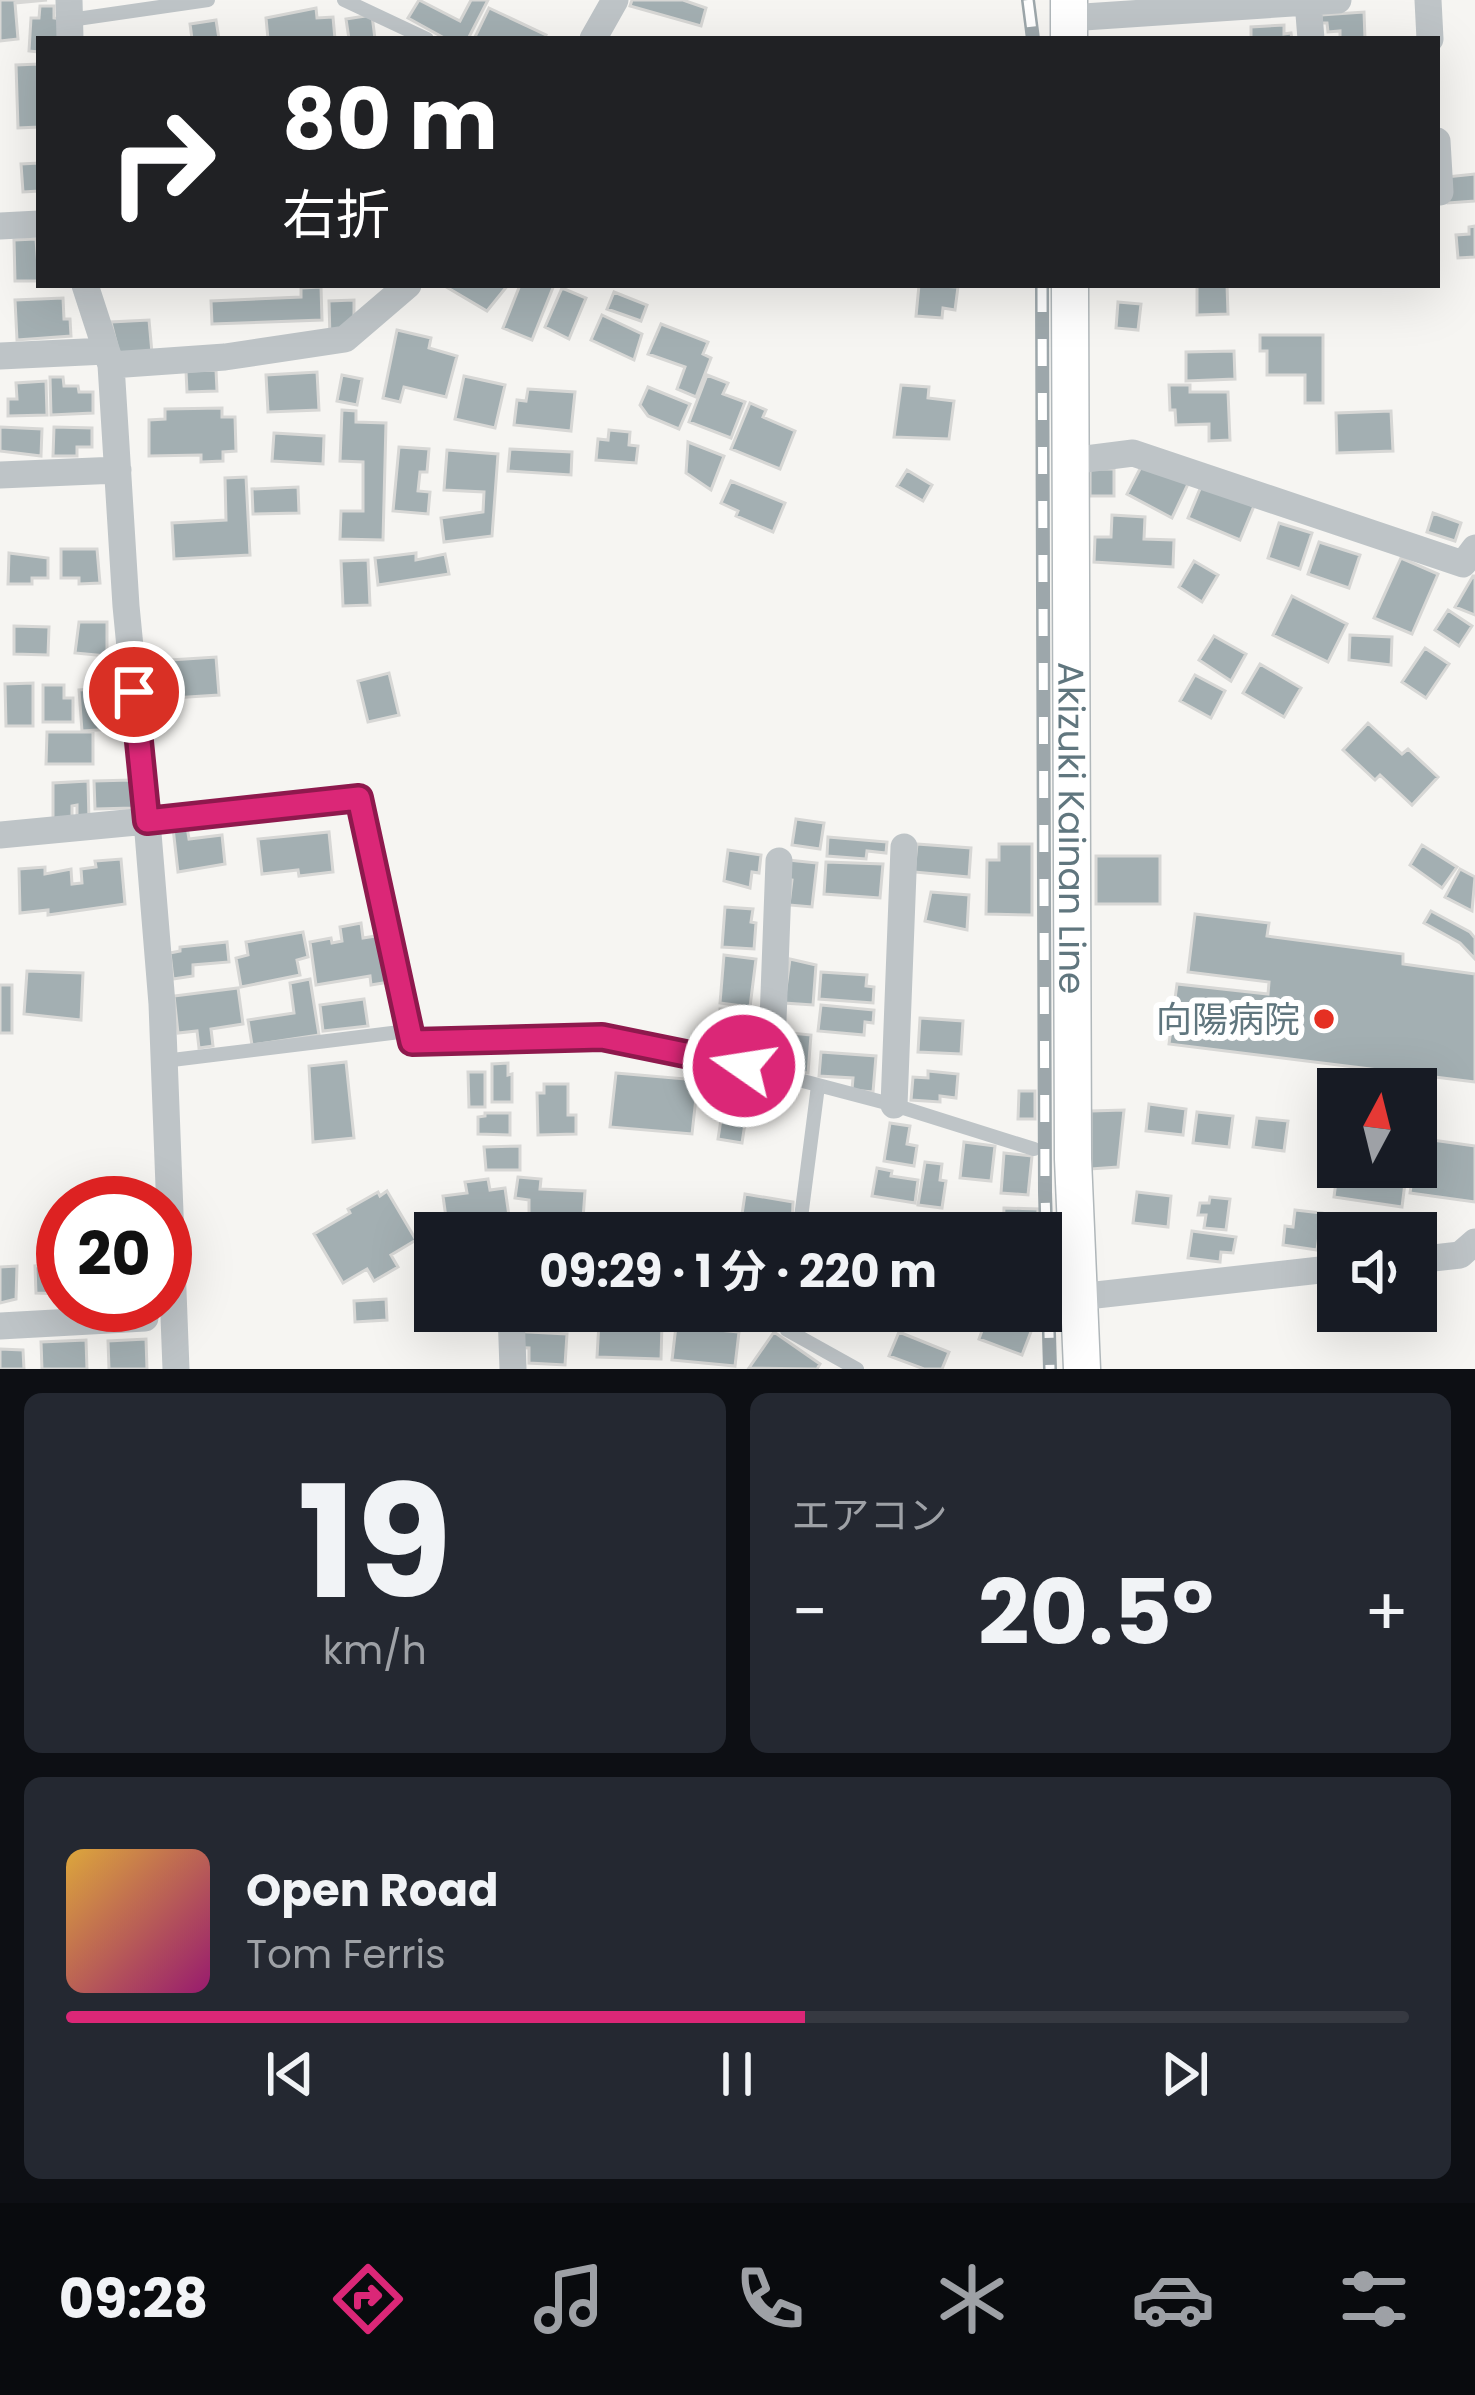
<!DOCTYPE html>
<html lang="ja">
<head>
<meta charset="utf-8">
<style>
  body { margin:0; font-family:Poppins,"Noto Sans JP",sans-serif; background:#242831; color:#f1f3f6; height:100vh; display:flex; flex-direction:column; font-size:45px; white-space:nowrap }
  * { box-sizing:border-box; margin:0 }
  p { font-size:39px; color:#9ea1a6 }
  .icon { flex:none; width:66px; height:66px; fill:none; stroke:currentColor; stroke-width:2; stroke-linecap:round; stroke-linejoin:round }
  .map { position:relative; height:1369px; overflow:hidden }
  .side { display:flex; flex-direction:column; gap:24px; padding:24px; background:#0d0f14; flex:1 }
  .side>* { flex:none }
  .guide { position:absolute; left:36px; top:36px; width:1404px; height:252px; border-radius:0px; box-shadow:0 12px 48px #0002; background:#202124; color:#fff; overflow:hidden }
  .needle { width:78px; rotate:7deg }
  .buttons { position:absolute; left:1317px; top:1068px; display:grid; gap:24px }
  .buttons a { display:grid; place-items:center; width:120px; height:120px; border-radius:0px; background:#171b24; box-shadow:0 12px 48px #0002; font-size:60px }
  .speed { position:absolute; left:36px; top:1176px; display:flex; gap:24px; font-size:60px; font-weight:700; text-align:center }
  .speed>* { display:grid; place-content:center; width:156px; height:156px; border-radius:50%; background:#171b24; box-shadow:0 12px 48px #0002; line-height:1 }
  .speed .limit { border:18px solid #d22; background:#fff; color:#111 }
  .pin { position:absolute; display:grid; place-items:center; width:102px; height:102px; color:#fff; margin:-51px; border:6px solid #fff; border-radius:50%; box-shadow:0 3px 12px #0007 }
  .me { position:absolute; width:132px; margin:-66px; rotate:283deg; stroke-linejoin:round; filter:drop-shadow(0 0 9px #0008) }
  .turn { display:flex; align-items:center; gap:42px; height:252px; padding:0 48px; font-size:54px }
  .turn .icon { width:156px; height:156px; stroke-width:2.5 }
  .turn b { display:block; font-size:84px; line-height:102px }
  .big { font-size:90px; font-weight:700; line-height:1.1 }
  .side .widget { flex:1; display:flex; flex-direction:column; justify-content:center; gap:18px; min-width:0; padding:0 42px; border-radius:18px; background:#242831 }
  .side .dial { align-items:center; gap:0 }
  .dial b { font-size:156px; line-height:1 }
  .song { display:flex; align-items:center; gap:36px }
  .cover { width:144px; height:144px; border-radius:18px; background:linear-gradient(135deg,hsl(40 70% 55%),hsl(320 70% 35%)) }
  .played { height:12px; border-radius:6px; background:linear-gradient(90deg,#db2777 55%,#363941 55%) }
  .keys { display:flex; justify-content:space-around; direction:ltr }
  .heat { display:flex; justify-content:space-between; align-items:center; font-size:66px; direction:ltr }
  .side .tiles { flex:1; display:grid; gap:24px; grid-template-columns:1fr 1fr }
  .widget:last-child { grid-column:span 2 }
  .trip { position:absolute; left:414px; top:1212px; width:648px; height:120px; border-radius:0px; background:#171b24; box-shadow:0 12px 48px #0002; font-weight:700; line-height:120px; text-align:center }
  .dock { display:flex; height:192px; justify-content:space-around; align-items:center; background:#090b0e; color:#9ea1a6 }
  .dock .icon { width:84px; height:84px }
  .dock .on { color:#db2777 }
  .dock b { font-size:54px; color:#f1f3f6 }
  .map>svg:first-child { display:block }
  .building { fill:#a3afb2; stroke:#d7d7d5; stroke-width:3 }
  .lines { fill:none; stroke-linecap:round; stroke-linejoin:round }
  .secondary-casing { stroke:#b1b8bb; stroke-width:39 }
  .lane { stroke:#bec4c7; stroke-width:14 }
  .street { stroke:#bec4c7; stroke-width:27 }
  .secondary { stroke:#fff; stroke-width:36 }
  .rail-casing { stroke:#9da7ab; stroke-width:14 }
  .rail { stroke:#fff; stroke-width:9; stroke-dasharray:27; stroke-linecap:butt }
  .route-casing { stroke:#8e194d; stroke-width:30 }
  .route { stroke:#db2777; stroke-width:21 }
  .poi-dot { fill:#e53023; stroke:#fff; stroke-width:4.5 }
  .labels { text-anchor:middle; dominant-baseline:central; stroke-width:12; stroke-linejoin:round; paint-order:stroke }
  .street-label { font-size:36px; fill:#60767e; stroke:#fff }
  .poi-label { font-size:36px; fill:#60767e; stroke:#fff; text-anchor:end }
</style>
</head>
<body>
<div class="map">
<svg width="1475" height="1369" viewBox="0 0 1475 1369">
  <rect width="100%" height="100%" fill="#f6f5f2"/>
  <path class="building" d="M0,0H47L15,3L18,39L0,41Z
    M419,0L460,21L471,0H488L468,39H446L408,18Z
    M632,0H683L706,8L701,26L630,6Z
    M40,6H54V18L62,19L61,39H39V52L29,51L31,18H39Z
    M316,8L317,18L333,17L335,39H268L266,18Z
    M489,8L546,35L544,39H474Z
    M1364,12L1365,39H1340V31L1328,32L1327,23H1321V15Z
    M372,15L375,39H349L346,19Z
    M216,20L219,39H192L190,24Z
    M1284,25V34L1291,33L1292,39H1251V27Z
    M39,64V127L18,128L16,65Z
    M39,163V191L23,192L21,164Z
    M1475,174V201L1448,203L1446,177Z
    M1475,226V257L1458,258L1456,235L1469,234V227Z
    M36,239L39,281H15L14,240Z
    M443,285H508L487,311Z
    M520,285H554L532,340L503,328Z
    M919,285L958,287L955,310L943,308L942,318L916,316Z
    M1197,285H1227L1228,314L1197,315Z
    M321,287L322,320L212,324L211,301L301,297V288Z
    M562,288L586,298L569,339L545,327Z
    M614,292L647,305L641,321L607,309Z
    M63,298L64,319H70L71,336L17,340L15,300Z
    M354,300V337L330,338L329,301Z
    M1118,302L1141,304L1138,330L1116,328Z
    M602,315L642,334L634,360L591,340Z
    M149,320L152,353L119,354L111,322Z
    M661,324L708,342L703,354L711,358L696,397L677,389L685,367L648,354Z
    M397,330L431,338L429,348L457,356L446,397L404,387L400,402L383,398Z
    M1260,335H1323V403H1305V375H1267V351H1260Z
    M1234,351L1235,379L1186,381V352Z
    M216,370L217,391L187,392L186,371Z
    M317,372L319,410L268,412L266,375Z
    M342,375L362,379L357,405L337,401Z
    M707,375L728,383L723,394L745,402L731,438L689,422Z
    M464,376L505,385L495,428L455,419Z
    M50,377H63L64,386H78L79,392H93V413L51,415Z
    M46,381L47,415L8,416V399H17L16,383Z
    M901,385L929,387L928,398L954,401L949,439L894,437Z
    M1169,385H1190V392H1228L1230,440L1209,441V424L1176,425L1175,410H1170Z
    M648,387L690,404L679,429L648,416L640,405Z
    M528,389L575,392L571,431L514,425L517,400L526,401Z
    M750,403L766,410L763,417L795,431L780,469L731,449Z
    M222,408V417H235L236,451L223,452V461L201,462V455L149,456V420L165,419V409Z
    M342,410L356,411V422L386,423L383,540L340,539L341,511H363V462L340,461Z
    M1391,411L1393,451L1337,453L1336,413Z
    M0,427L42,429L41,456L0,451Z
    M54,427L92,428V447H77V456H53Z
    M609,430L630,432L629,445L638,446L636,463L596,460L598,439L608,440Z
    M274,433L324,436L323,464L272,461Z
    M688,442L724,456L711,490L686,473Z
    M399,447L429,449L427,472H420L418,491L430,492L428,514L393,511Z
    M510,449L572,452L571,475L508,471Z
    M447,450L498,454L492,536L444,542L441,518L483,512L484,492L444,490Z
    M1145,459L1189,482L1172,518L1127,494Z
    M1090,469H1114V496H1090Z
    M907,470L932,485L923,501L897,486Z
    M246,477L250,555L174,559L172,523L226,520L225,478Z
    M731,481L785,503L773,532L736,516L738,511L721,503Z
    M1202,484L1254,506L1240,540L1188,518Z
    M298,487L299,513L253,514L252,489Z
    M1433,513L1461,523L1455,541L1427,532Z
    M1112,515L1145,517L1144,539L1174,540L1173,567L1094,562L1095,537H1111Z
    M1279,523L1312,533L1300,569L1268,558Z
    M1319,542L1360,555L1349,588L1308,574Z
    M61,549H97L100,583L79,584V578H61Z
    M9,553L48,558V578H32V584H8Z
    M416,553V560L445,554L449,574L378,585L375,558Z
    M1401,558L1438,574L1412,634L1374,618Z
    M368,560L370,605L343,606L341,561Z
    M1194,561L1218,575L1202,602L1179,587Z
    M1473,576H1475V615L1455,607Z
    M1292,596L1347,624L1328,662L1273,635Z
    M1448,610L1472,626L1459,646L1435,630Z
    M79,622H107V656L75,653Z
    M14,626L49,627L48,655L14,654Z
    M1350,635L1392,637L1391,665L1349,660Z
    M1214,636L1246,654L1231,681L1199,660Z
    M1425,648L1449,664L1426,698L1402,682Z
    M216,657L219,695L157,699L155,661Z
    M1260,664L1301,688L1284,717L1243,693Z
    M389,673L399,715L368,722L358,681Z
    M1195,675L1225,691L1211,718L1180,701Z
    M33,683V726H6L5,684Z
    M43,685H64V698H73V722H43Z
    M126,687L129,728L82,731L79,690Z
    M1368,723L1402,754L1408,749L1438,777L1412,805L1380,775L1375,780L1343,750Z
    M47,732H93V764H46Z
    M132,780L133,808L95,809L94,781Z
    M88,781L89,821L77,822V805L72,806V821L53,822V783Z
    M796,819L824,823L820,849L792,845Z
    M187,827L189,839L222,835L225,864L178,872L173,828Z
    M329,832L333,872L299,876L298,870L262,874L258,839Z
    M828,837L887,842L886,853L867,851L866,859L827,856Z
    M917,844L971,848L969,877L914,872Z
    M999,844H1032V915L986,914L987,860H999Z
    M1422,845L1457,867L1442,888L1410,865Z
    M728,850L761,855L759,873L752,872L750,888L724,881Z
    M1096,856H1160V904H1096Z
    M121,859L125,904L48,915V910L20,913L19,869L45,867V874L71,869L72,884L82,883L81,869L96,867L95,861Z
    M788,860L817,863L812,907L789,905L792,880L786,879Z
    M826,862L883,864L880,898L824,894Z
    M1460,869L1475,877L1472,911L1445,897Z
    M931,892L969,895L967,930L925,921Z
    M725,907L753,909L751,922L756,923L754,949L722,947Z
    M1431,911L1470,932L1475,938V959L1460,943L1424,923Z
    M1195,914L1269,923L1267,936L1403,954V964L1475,974V1082L1169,1044L1177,984L1268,994L1269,982L1188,972Z
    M361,923L363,938L382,935L389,982L371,985L370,976L316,985L310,942L331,938L332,943L342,941L340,927Z
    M303,932L308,957L297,960L300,975L241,987L236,958L248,955L246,942Z
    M227,942L229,962L193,965V976L173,979L170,953L180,951V947Z
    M724,955L756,959L750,1007L720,1003Z
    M790,959L816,965L813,1005L784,1003Z
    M27,971L83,973L81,1020L24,1014Z
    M821,972L867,975L866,986L874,987L873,1003L819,999Z
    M310,979L319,1035L252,1045L248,1020L294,1013L290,983Z
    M0,985H12V1033H0Z
    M238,988L243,1024L211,1029L213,1046L199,1048L197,1031L178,1033L174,996Z
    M364,999L368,1026L323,1031L320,1005Z
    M821,1005L874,1010L873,1023L865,1022L864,1035L818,1031Z
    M720,1009L751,1011L748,1047L717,1044Z
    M920,1018L963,1021L961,1054L918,1052Z
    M781,1032L811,1035L808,1073L781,1071Z
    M821,1052L876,1056L873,1092L852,1090L853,1078L819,1076Z
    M346,1062L354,1138L313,1142L309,1066Z
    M508,1063V1075L512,1074V1102H492V1064Z
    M928,1071L958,1074L956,1098L940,1096V1102L911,1100L913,1077L928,1078Z
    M468,1072H485V1107H469Z
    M616,1073L698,1080L692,1134L610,1127Z
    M544,1084H568V1115H576V1134L538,1135L537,1093H544Z
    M1019,1091H1035V1119H1018Z
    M725,1093L749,1097L742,1143L718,1139Z
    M1149,1104L1186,1109L1183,1135L1146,1131Z
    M1124,1110L1118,1167L1091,1169V1111Z
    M1197,1112L1233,1116L1229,1147L1193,1143Z
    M485,1113H510V1135L478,1134V1117L485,1116Z
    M1257,1118L1288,1121L1284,1151L1253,1147Z
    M890,1123L910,1126L907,1144L917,1146L914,1166L884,1161Z
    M1418,1138L1475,1146V1202L1410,1193Z
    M964,1142L995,1146L991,1181L960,1178Z
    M520,1146V1170H486L484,1147Z
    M1004,1153L1032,1156L1028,1195L1001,1193Z
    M925,1162L942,1164L940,1180L946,1181L942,1208L918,1205Z
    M1338,1166L1407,1167L1402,1207L1334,1197Z
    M877,1168L892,1171L891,1176L918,1180L915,1203L872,1196Z
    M518,1177L541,1179L540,1189L585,1191L582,1233L529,1230V1200L515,1198Z
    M488,1179L490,1190L505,1188L509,1216L447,1225L443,1196L467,1193L465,1182Z
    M387,1191L416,1240L391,1255L398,1267L374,1281L367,1269L343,1283L314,1234L350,1213L348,1209L378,1192L380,1196Z
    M1137,1192L1171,1196L1168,1227L1133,1223Z
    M745,1194L793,1202L792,1233L740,1228Z
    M1210,1197L1230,1199L1226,1230L1204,1228L1206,1215H1198L1200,1203H1209Z
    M1004,1208L1038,1209L1037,1233H1003Z
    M1295,1210L1322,1213L1317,1250L1283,1245L1285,1226L1293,1227Z
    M1192,1231L1236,1237L1233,1253L1221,1252L1220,1262L1188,1258Z
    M63,1264V1294L36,1293L35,1266Z
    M17,1266L16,1299L0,1303V1267Z
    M386,1299L387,1320L355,1322L354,1301Z
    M989,1311L1032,1329L1022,1355L979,1339Z
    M599,1322L662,1324L661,1359L597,1357Z
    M676,1326L739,1332L735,1366L672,1360Z
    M510,1331L567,1334L565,1365L529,1363V1348L509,1347Z
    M774,1332L820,1364L817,1369L749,1368Z
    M899,1332L949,1352L942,1369H924L889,1356Z
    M146,1339L147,1369H109L108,1341Z
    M86,1340L87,1369H42L41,1342Z
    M0,1349L23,1350L24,1369H0Z"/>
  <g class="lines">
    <defs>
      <g id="secondary">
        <path d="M1069,0V39"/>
        <path id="s1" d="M1070,285L1073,1159L1082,1369"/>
      </g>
    </defs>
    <use href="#secondary" class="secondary-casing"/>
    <path class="lane" d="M344,0L427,39
      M70,20L208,0
      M147,821L359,798L408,1031
      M164,1061L408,1031L412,1042L602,1037L716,1058L894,1105L1034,1149
      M799,1233L818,1086
      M789,1311L787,1330L857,1369"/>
    <path class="street" d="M69,0L70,39
      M1428,0L1430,39
      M1308,2L1311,39
      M1069,18L1338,0
      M593,39L615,0
      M1437,141L1440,192
      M0,226L39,224
      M0,356L106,351
      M111,365L225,357L345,339L408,285
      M1070,461L1133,453L1463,564L1475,548
      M0,475L118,470
      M147,821L162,1004L176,1369
      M0,835L147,821L126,606L111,365L85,285
      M771,1073L779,861
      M894,1105L904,847
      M1416,1260L1460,1255L1475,1242
      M1078,1297L1338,1268
      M511,1311L513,1369
      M0,1326L145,1318"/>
    <use href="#secondary" class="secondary"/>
    <defs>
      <path id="rail" d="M1028,0L1033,39
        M1042,285L1045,1192L1050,1369"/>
    </defs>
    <use href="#rail" class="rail-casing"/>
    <use href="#rail" class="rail"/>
  </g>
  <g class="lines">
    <defs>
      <path id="route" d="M134,692L147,821L359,798L412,1042L602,1037L744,1066"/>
    </defs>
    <use href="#route" class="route-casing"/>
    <use href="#route" class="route"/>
  </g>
  <circle class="poi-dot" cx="1324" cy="1019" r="12"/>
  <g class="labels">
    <g class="street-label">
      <text stroke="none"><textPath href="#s1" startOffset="543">Akizuki Kainan Line</textPath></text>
    </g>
    <g class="poi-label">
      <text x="1300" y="1019">向陽病院</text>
    </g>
  </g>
</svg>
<div class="buttons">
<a><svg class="needle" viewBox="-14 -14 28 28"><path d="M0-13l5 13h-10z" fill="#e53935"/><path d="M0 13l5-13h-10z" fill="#9ea1a6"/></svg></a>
<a><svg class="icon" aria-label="sound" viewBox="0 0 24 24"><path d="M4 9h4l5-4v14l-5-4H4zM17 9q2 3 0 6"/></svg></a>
</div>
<div class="speed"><div class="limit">20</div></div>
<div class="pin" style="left:134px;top:692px;background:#d93025"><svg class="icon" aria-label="arrive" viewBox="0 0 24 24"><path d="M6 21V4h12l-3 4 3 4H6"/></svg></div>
<svg class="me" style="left:744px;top:1066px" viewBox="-20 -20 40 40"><circle r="17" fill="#db2777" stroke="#fff" stroke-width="3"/><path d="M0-11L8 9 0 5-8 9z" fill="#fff"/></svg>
<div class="trip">09:29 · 1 分 · 220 m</div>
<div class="guide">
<div class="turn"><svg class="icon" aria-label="right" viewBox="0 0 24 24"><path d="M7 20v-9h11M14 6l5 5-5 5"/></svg><div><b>80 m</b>右折</div></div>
</div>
</div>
<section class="side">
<div class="tiles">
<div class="widget dial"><b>19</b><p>km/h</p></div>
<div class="widget"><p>エアコン</p>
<div class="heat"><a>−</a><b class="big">20.5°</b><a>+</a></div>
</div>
<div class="widget">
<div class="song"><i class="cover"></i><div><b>Open Road</b><p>Tom Ferris</p></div></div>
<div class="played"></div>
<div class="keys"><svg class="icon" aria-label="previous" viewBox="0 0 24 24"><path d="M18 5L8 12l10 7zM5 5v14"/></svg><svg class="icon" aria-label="pause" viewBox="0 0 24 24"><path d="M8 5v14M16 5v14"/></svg><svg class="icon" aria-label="next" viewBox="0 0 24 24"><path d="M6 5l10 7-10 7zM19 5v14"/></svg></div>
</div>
</div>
</section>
<nav class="dock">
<b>09:28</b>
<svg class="icon on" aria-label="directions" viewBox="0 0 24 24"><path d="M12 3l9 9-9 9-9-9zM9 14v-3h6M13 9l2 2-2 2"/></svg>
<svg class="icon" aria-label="music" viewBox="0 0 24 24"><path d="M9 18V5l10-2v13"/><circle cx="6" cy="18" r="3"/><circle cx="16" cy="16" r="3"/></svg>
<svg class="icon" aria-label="phone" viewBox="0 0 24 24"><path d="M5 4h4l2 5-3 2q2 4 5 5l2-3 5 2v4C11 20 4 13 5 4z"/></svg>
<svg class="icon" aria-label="climate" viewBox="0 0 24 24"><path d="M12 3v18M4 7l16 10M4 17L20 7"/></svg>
<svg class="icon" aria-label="car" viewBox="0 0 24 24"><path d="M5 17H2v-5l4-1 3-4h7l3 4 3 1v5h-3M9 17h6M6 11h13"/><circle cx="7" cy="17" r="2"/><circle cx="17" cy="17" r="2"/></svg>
<svg class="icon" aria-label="filters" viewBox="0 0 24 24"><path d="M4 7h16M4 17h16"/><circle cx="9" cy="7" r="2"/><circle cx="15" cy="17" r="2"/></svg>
</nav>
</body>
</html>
